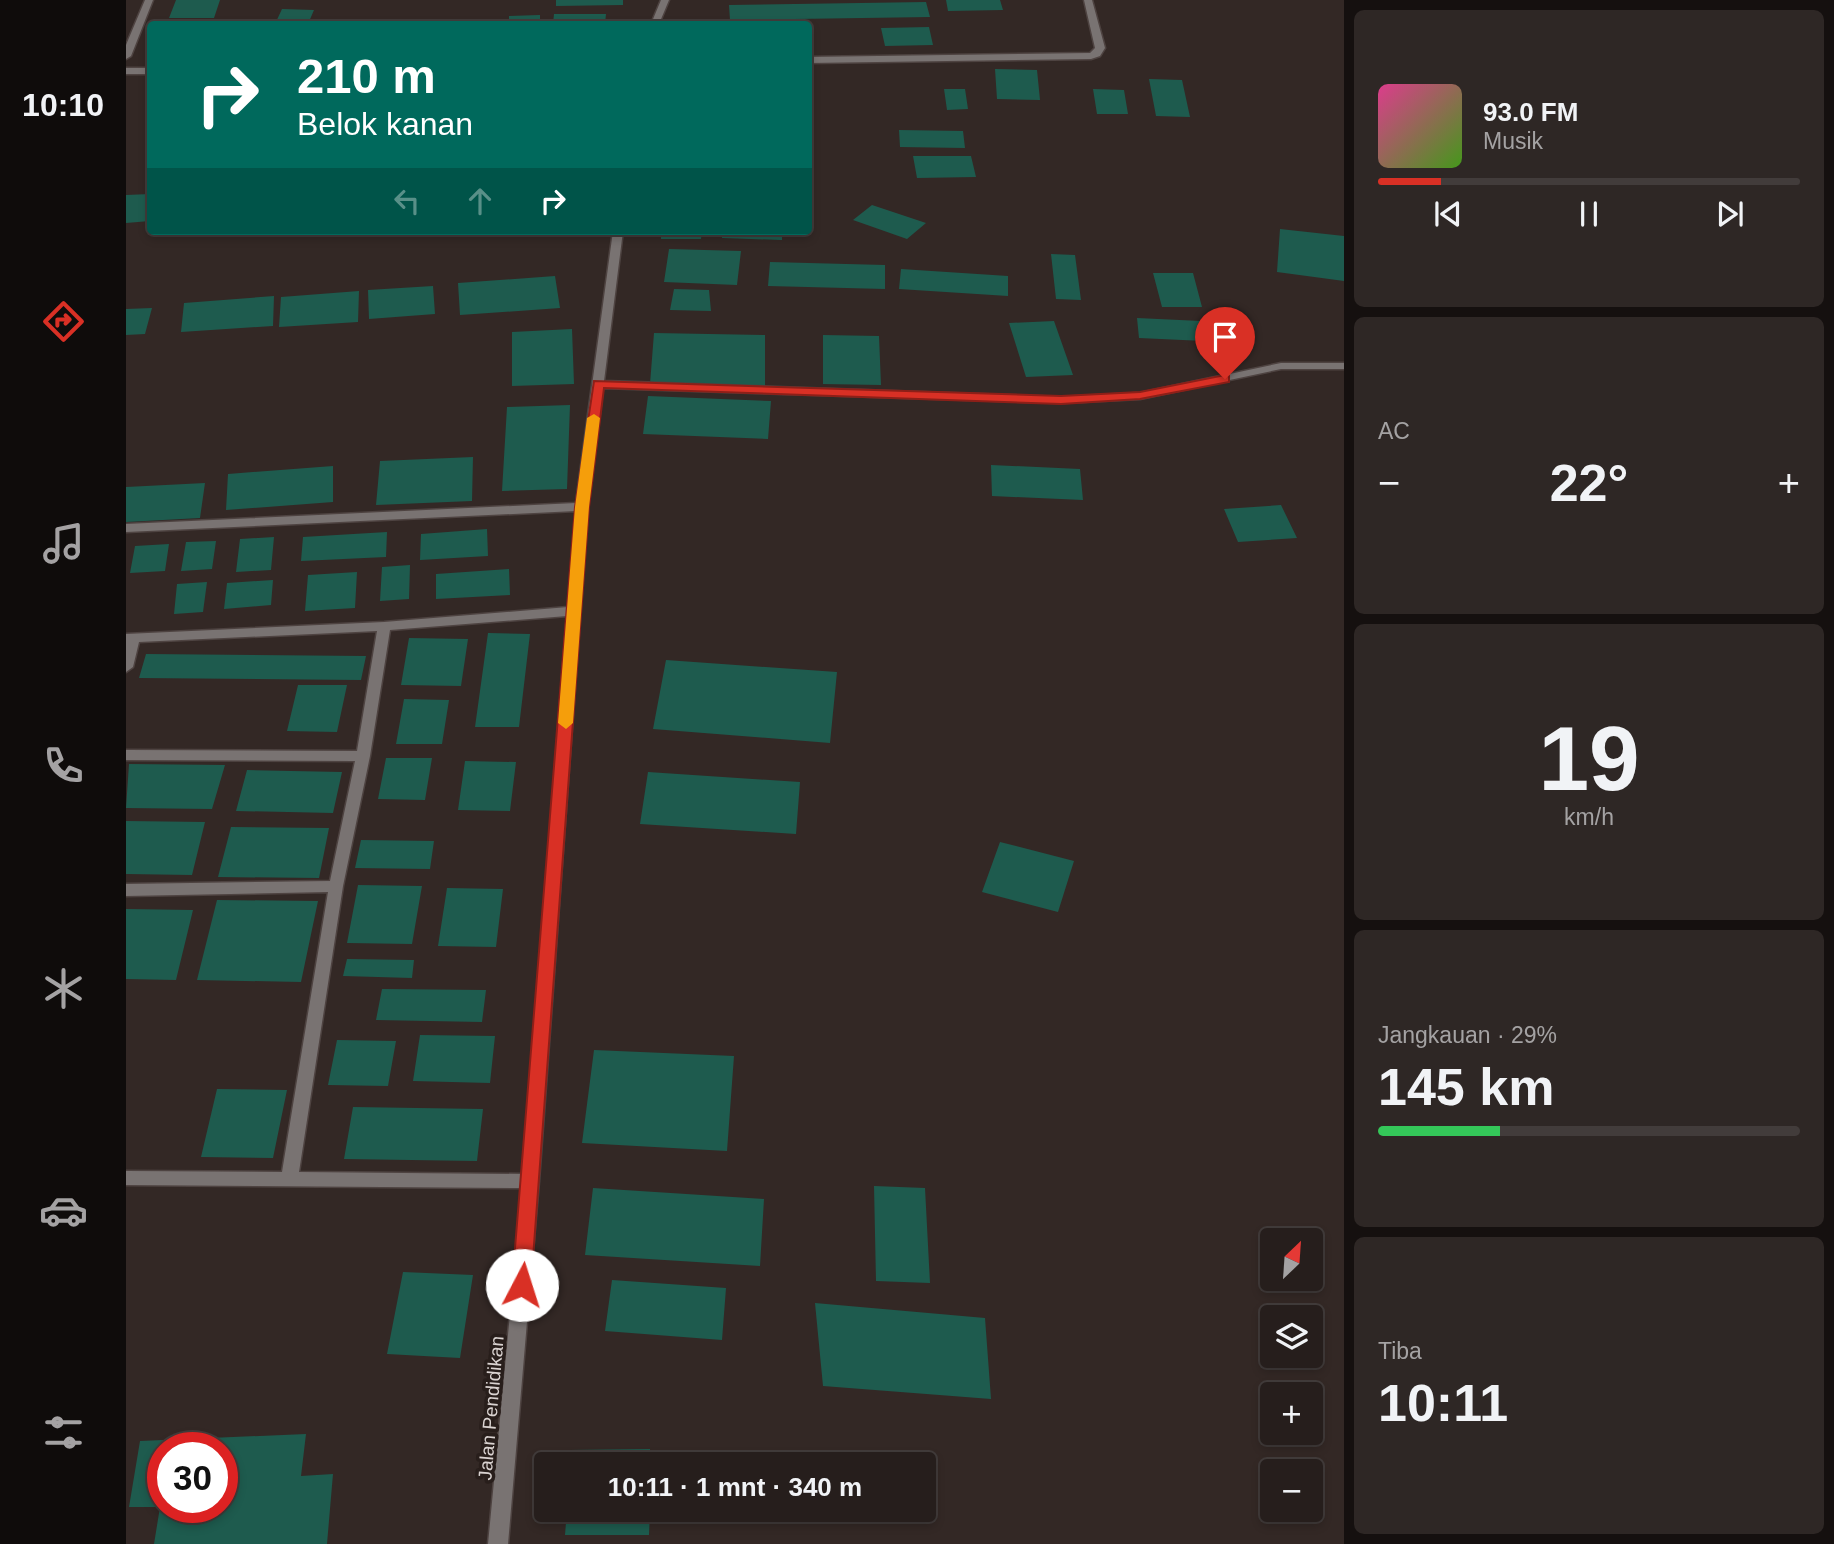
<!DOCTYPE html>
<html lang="id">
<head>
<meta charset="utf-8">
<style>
  body { margin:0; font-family:Arial,sans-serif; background:#2e2725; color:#f1f3f6; height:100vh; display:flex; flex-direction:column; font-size:26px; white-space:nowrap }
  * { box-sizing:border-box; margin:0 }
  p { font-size:23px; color:#a4a2a3 }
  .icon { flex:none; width:38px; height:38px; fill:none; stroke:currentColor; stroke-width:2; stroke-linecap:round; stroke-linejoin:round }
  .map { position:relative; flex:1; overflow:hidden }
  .panel { display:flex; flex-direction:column; gap:10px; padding:10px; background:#15100f; width:490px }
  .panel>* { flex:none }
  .hud { position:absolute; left:21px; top:21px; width:665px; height:214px; border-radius:7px; box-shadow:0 4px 10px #0003,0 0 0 2px #423c3b; background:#00695c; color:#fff; overflow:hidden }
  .needle { width:46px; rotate:25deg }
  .buttons { position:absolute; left:1134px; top:1228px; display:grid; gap:14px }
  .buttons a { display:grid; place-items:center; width:63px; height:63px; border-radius:7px; background:#261e1c; box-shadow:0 4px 10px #0003,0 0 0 2px #423c3b; font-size:35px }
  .speed { position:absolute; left:21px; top:1432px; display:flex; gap:14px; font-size:35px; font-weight:700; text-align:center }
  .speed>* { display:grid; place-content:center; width:91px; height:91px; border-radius:50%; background:#261e1c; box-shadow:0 4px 10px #0003,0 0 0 2px #423c3b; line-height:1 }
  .speed .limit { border:10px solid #d22; background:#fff; color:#111 }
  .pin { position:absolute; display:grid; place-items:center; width:60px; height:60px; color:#fff; margin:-72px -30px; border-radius:50% 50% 50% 0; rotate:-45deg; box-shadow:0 0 7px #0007 }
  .pin .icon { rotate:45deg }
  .me { position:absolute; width:77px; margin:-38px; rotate:5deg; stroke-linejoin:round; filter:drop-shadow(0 0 5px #0008) }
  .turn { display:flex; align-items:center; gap:24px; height:147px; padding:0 35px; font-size:32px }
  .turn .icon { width:91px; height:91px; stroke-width:2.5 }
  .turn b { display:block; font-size:49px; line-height:60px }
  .lanes { display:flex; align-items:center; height:66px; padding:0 35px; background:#0003; justify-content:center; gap:35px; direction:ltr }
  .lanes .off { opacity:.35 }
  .big { font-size:52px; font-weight:800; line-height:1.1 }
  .panel .card { flex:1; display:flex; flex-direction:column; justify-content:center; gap:10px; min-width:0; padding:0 24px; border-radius:10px; background:#2e2725 }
  .panel .dial { align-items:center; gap:0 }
  .dial b { font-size:91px; line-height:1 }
  .song { display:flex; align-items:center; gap:21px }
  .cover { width:84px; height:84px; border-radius:10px; background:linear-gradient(135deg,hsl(330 70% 55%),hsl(100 70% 35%)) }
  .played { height:7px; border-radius:4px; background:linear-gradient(90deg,#d93025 15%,#423c3b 15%) }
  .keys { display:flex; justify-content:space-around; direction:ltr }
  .heat { display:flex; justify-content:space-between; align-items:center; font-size:38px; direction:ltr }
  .charge { height:10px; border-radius:5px; background:linear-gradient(90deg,#34c759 29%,#423c3b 0) }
  .trip { position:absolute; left:408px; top:1452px; width:402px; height:70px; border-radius:7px; background:#261e1c; box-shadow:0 4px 10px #0003,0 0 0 2px #423c3b; font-weight:800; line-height:70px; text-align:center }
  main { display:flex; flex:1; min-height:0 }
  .dock { display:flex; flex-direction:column; width:126px; justify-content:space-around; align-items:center; background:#0f0c0b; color:#a4a2a3 }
  .dock .icon { width:49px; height:49px }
  .dock .current { color:#d93025 }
  .dock b { font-size:32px; color:#f1f3f6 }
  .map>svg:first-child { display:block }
  .building { fill:#1e5b4e; fill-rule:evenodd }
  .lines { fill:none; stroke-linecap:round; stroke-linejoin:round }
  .street-casing { stroke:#4e4341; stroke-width:3 }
  .street { fill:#797372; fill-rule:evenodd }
  .route { fill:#d93025; stroke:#8d1f18; stroke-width:2 }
  .slow { fill:#f59e0b }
  .labels { text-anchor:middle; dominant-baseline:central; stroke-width:7; stroke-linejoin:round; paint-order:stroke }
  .street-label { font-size:19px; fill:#dad3d1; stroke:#281e1b }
</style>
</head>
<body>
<main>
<nav class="dock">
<b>10:10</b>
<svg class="icon current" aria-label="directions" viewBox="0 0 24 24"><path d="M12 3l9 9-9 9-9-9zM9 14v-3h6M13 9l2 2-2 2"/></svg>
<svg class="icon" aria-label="music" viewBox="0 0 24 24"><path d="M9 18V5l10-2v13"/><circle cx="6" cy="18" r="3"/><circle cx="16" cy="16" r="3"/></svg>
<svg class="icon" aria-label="phone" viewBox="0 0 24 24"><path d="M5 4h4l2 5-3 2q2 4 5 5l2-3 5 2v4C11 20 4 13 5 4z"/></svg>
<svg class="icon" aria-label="climate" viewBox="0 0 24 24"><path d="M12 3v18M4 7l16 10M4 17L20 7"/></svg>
<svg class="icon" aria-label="car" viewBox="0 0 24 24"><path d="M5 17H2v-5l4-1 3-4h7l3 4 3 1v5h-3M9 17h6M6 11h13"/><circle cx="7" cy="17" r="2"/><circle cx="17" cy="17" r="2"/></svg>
<svg class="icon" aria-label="filters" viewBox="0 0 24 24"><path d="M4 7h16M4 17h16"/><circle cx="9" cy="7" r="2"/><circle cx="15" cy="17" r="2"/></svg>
</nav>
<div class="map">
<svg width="1218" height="1544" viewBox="0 0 1218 1544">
  <rect width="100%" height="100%" fill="#332825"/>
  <path class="building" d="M50,0H94L88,18H43Z
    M430,0H497V5L430,6Z
    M820,0H874L877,10L822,11Z
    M800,2L804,17L604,20L603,5Z
    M156,9L188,10L182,24H149Z
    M428,14H480L479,24H427Z
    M414,15V24H383V16Z
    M803,27L807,45L759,46L755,28Z
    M869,69L911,70L914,100L871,99Z
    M1023,79L1056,80L1064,117L1030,116Z
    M818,89H839L842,109L821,110Z
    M967,89L998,90L1002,114H971Z
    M682,107H686L688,140H682Z
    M773,130L837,131L839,148L774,147Z
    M787,156H845L850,177L791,178Z
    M24,194V221L0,223V195Z
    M746,205L800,223L781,239L727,220Z
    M1154,229L1218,236V281L1151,272Z
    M341,231H388L387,234L340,236Z
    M406,231H445V234L406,235Z
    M535,231H576L575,239H535Z
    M596,231H656V240L596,238Z
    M543,249L615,251L611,285L538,282Z
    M925,254L949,255L955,300L930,299Z
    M644,262L759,265V289L642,286Z
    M775,269L882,276V296L773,289Z
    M1027,273H1067L1076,307H1036Z
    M429,276L434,308L334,315L332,283Z
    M307,286L309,314L243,319L242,290Z
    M548,289L583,290L585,311L544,310Z
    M233,291L232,322L153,327L155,297Z
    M148,296L147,326L55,332L58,303Z
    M26,308L19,334L0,335V309Z
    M1011,318L1075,321L1078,341L1013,338Z
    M928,321L947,375L900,377L883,323Z
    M446,329L448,384L386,386V332Z
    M528,333L639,335V386L524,384Z
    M697,335L753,336L755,385L697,384Z
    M522,396L645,401L642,439L517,434Z
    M444,405L441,489L376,491L381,407Z
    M347,457L346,501L250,505L254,461Z
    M865,465L954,469L957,500L866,496Z
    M207,466V502L100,510L102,474Z
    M79,483L74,518L0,522V487Z
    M1155,505L1171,538L1112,542L1098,509Z
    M361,529L362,556L294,560L295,534Z
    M261,532L260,557L175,561L177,537Z
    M148,537L145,570L110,572L114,539Z
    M90,541L86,569L55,571L60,542Z
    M43,544L39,571L4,573L9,546Z
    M284,565L283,599L254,601L256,567Z
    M383,569L384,595L310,599V574Z
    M231,572L229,608L179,611L182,575Z
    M147,580L145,605L98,609L101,583Z
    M81,582L77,612L48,614L51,584Z
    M362,633L404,634L393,727H349Z
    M283,638L342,639L335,686L275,685Z
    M20,654L240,656L235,680L13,678Z
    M540,660L711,672L704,743L527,729Z
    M172,685H221L211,732L161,731Z
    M278,699L323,700L316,744H270Z
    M260,758H306L299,800L252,799Z
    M339,761L390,762L384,811L332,810Z
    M3,764L99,765L86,809L0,808Z
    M121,770L216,772L207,813L110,811Z
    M522,772L674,782L670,834L514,824Z
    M0,821L79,822L66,875L0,874Z
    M105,827L203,828L193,878L92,877Z
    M235,840L308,841L304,869L229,868Z
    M874,842L948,861L932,912L856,892Z
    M232,885L296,886L286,944L221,943Z
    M321,888L377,889L370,947L312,946Z
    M91,900L192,901L175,982L71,980Z
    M0,909L67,910L50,980L0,979Z
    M221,959L288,960L286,978L217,976Z
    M256,989L360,990L356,1022L250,1020Z
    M294,1035L369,1036L364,1083L287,1081Z
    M211,1040L270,1041L262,1086L202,1085Z
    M468,1050L608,1056L601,1151L456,1143Z
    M91,1089L161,1090L147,1158L75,1157Z
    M227,1107L357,1109L351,1161L218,1159Z
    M748,1186L799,1188L804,1283L750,1281Z
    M467,1188L638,1199L634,1266L459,1255Z
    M277,1272L347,1275L334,1358L261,1354Z
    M486,1280L600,1288L596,1340L479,1331Z
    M689,1303L859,1318L865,1399L697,1386Z
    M180,1434L175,1476L207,1474L201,1544H28L34,1507H3L14,1441ZM37,1447H96V1507H37Z
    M524,1449V1465H443V1450Z
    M441,1510H524L523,1535H439Z"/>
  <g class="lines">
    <defs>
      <path id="street" d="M19,0H27L5,56L0,59V45Z
        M535,0H543L533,24H525Z
        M958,0H966L979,48L974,56L965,59L682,63V57L964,53L969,48Z
        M0,68H24V74H0Z
        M487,231H497L478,381L935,397L1014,393L1155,363H1218V369H1155L1014,399L935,403L477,388L462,507L413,1181L382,1544H362L396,1188L0,1185V1171L156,1172L202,892L0,896V884L204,881L229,761L0,760V750L231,751L251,631L13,642L7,667L0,672V634L258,622L442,607L450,511L0,532V524L450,503ZM441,616L397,1174L173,1172L217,886L244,756L264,630Z"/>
    </defs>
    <use href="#street" class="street-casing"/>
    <use href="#street" class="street"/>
  </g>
  <path class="route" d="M1099,375L1103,376V382L1014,399L935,404L478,388L463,507L405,1285L403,1291L396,1294L388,1291L386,1285L449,507L468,381L935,396L1014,392Z"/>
  <path class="slow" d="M468,414L474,418L463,507L447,723L440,729L432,723L449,507L461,418Z"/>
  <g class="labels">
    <g class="street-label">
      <text transform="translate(365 1408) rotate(-85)">Jalan Pendidikan</text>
    </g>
  </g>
</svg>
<div class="buttons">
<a><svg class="needle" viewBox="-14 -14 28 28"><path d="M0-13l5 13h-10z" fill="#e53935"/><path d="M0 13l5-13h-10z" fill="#a4a2a3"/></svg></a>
<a><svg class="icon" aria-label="layers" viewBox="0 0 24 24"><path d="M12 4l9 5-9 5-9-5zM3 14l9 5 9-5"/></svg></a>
<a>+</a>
<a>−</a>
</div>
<div class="speed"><div class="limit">30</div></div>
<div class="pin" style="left:1099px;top:379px;background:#d93025"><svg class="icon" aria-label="arrive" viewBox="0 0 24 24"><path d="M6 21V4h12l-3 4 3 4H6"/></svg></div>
<svg class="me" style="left:396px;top:1285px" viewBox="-20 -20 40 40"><circle r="19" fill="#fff"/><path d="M0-13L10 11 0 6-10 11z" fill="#d93025"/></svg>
<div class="trip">10:11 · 1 mnt · 340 m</div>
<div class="hud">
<div class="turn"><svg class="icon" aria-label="right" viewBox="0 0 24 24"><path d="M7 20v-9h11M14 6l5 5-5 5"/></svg><div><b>210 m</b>Belok kanan</div></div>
<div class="lanes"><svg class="icon off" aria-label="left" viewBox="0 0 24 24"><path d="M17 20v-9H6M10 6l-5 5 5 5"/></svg><svg class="icon off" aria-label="ahead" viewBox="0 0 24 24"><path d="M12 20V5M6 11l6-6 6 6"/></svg><svg class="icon" aria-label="right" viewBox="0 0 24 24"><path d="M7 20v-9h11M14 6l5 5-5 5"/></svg></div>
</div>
</div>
<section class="panel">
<div class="card">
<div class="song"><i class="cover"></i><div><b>93.0 FM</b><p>Musik</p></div></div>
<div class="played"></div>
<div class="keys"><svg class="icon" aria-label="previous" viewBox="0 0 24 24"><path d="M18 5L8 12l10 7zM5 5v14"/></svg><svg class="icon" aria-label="pause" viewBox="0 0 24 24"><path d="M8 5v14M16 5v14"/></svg><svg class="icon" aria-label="next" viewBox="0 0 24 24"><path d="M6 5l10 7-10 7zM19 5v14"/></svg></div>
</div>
<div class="card"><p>AC</p>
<div class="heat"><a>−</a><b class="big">22°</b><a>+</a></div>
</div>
<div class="card dial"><b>19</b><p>km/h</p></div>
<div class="card"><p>Jangkauan · 29%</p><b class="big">145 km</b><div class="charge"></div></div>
<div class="card"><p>Tiba</p><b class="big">10:11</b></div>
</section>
</main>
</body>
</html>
